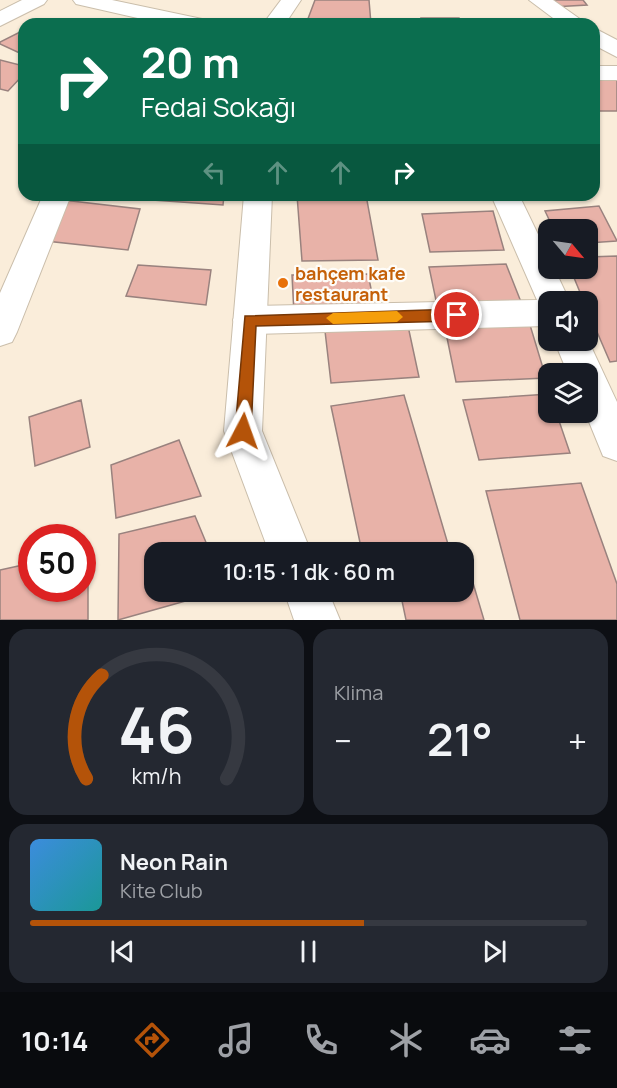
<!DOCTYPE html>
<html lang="tr">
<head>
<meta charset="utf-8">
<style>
  body { margin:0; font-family:Manrope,sans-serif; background:#242831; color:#f1f3f6; height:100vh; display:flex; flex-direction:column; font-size:22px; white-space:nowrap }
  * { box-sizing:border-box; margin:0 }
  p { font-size:20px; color:#9ea1a6 }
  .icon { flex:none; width:33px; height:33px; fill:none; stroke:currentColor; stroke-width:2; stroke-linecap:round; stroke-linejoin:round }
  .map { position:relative; height:620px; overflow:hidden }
  .side { display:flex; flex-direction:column; gap:9px; padding:9px; background:#0d0f14; flex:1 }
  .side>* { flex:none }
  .hud { position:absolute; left:18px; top:18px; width:582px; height:183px; border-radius:18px; box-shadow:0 2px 4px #0004; background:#0b6e4f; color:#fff; overflow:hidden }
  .needle { width:39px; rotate:119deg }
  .tools { position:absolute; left:538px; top:219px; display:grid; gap:12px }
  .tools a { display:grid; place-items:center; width:60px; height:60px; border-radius:12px; background:#171b24; box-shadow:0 2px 4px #0004; font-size:30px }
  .speed { position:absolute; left:18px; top:524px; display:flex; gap:12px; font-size:30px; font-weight:700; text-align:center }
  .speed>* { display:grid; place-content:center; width:78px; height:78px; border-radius:50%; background:#171b24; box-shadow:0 2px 4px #0004; line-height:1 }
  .speed .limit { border:9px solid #d22; background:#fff; color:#111 }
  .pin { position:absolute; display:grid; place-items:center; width:51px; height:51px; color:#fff; margin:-26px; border:3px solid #fff; border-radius:50%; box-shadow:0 2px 6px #0007 }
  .me { position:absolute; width:66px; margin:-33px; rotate:4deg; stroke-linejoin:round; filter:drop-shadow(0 0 4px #0008) }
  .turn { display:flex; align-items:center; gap:21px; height:126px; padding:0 24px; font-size:27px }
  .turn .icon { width:78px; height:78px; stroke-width:2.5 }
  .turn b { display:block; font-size:42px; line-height:51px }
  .lanes { display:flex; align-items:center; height:57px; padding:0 24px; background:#0003; justify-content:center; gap:30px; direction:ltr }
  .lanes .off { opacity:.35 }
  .big { font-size:45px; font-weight:600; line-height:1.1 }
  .side .widget { flex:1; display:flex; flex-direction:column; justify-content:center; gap:9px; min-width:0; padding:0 21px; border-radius:18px; background:#242831 }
  .side .dial { align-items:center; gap:0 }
  .dial svg { height:156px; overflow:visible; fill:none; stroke:#363941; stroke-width:7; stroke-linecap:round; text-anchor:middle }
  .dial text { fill:#f1f3f6; stroke:none }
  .song { display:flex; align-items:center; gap:18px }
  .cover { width:72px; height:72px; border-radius:9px; background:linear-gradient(135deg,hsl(210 70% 55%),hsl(180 70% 35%)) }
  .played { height:6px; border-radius:3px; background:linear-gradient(90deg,#b45309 60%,#363941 60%) }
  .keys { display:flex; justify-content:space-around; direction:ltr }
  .heat { display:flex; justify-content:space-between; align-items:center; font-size:33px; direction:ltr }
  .side .tiles { flex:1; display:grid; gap:9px; grid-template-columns:1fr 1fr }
  .widget:last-child { grid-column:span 2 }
  .trip { position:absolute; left:144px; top:542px; width:330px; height:60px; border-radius:18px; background:#171b24; box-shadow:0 2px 4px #0004; font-weight:600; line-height:60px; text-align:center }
  .menu { display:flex; height:96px; justify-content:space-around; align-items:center; background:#090b0e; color:#9ea1a6 }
  .menu .icon { width:42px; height:42px }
  .menu .selected { color:#b45309 }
  .menu b { font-size:27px; color:#f1f3f6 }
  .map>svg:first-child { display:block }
  .building { fill:#e8b2a8; stroke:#99827e; stroke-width:1.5 }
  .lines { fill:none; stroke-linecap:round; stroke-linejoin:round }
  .minor-casing { stroke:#cabeab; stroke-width:2 }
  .major-casing { stroke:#cabeab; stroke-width:2 }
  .minor { fill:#fff; fill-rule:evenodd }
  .major { fill:#fff; fill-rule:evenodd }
  .route { fill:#b45309; stroke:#753606; stroke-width:1.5 }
  .slow { fill:#f59e0b }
  .food-dot { fill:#e8710a; stroke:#fefcf8; stroke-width:2 }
  .labels { text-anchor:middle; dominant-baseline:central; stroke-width:4.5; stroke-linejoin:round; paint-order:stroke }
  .food-label { font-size:18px; font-weight:bold; fill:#c56008; stroke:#fefcf8; text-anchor:start }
</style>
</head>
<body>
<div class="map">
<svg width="617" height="620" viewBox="0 0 617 620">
  <rect width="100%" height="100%" fill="#faedda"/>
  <path class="building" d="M315,0H369L371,24H306Z
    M548,0H583L587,5L552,7Z
    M421,18H459L461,24H422Z
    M526,19L534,24H469L468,20Z
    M24,30V55L0,44V42Z
    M0,60L24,66V74L8,91L0,89Z
    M601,74L617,80V111H594V75Z
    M155,195H224L223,205L153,200Z
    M297,195H366L378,260L302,261Z
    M63,200L140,209L128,250L46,241Z
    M599,206L617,241L588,243V230H554L545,211Z
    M493,211L504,250L430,252L422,214Z
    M617,256V361L610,362L588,311V302H584L570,268H588V257Z
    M506,264L523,307L438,310L429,267Z
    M138,265L211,270L206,305L126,296Z
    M368,274L376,313L294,314L292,275Z
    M530,325L546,378L456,382L445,328Z
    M408,326L419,377L331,383L325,331Z
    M549,394V412H556L570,453L479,460L463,400Z
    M404,395L450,551L362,552L331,406Z
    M81,400L90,447L35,466L29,417Z
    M179,440L201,496L116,518L111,465Z
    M581,483L617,584V620H520L486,491Z
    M195,516L210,552H154V591H221L118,620L119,534Z
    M88,550V620H0V570L32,563V588H82V552Z
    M473,583L484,620H406L401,596L429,591H464V585Z"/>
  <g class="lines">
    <defs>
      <path id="minor" d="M22,0H47L44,4L0,26V11Z
        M73,0H112L202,19L205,24H164L76,4Z
        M529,0H553L587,24H561Z
        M594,28L617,40V57L594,45Z
        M594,66H617V80H594Z
        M43,195H71L17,332L12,342L0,346V293Z
        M491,195H519L549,257V268H554L570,302H549V326L250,334L238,330L233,320L238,310L250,306L537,300Z
        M554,340H588L617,402V461L603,456L585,412H588V374H568Z"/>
      <path id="major" d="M281,0H301L285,24H263Z
        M244,195H272L262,431L311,552H269L224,431Z
        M284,591H328L340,620H294Z"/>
    </defs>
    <use href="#minor" class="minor-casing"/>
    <use href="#major" class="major-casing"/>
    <use href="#minor" class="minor"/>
    <use href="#major" class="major"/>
  </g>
  <path class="route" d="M457,309L464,315L457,321L256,326L251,431L248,436L243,438L237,436L235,431L245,316Z"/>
  <path class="slow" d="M397,311L403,317L397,322L333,324L326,318L333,313Z"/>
  <circle class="food-dot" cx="283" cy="283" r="6"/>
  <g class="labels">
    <g class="food-label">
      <text x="295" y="273">bahçem kafe<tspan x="295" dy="21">restaurant</tspan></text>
    </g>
  </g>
</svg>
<div class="tools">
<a><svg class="needle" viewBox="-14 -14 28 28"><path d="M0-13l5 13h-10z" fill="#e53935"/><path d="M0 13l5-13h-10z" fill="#9ea1a6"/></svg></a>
<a><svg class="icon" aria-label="sound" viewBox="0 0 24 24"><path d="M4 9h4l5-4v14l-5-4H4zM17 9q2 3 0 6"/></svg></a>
<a><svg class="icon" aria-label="layers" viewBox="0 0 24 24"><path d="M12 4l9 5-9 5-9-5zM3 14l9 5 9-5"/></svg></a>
</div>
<div class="speed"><div class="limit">50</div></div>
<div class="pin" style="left:457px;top:315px;background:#d93025"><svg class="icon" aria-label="arrive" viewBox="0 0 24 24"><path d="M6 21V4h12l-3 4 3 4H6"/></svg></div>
<svg class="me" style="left:243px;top:431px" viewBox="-20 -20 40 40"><path d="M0-17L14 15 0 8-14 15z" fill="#b45309" stroke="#fff" stroke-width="4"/></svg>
<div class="trip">10:15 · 1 dk · 60 m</div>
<div class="hud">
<div class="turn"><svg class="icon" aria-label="right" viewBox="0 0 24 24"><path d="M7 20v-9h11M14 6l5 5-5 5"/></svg><div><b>20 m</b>Fedai Sokağı</div></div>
<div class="lanes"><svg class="icon off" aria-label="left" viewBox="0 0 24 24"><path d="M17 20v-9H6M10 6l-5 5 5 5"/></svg><svg class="icon off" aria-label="ahead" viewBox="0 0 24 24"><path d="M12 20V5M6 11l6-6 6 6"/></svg><svg class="icon off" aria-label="ahead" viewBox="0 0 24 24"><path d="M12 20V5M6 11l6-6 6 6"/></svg><svg class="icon" aria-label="right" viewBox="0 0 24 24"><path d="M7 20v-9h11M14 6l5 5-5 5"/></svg></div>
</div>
</div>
<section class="side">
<div class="tiles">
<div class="widget dial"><svg viewBox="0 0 100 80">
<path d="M14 69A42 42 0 1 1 86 69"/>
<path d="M14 69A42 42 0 0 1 22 16" stroke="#b45309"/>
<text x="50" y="56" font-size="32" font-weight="700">46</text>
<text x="50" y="72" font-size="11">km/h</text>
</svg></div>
<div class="widget"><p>Klima</p>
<div class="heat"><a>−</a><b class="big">21°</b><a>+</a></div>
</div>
<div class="widget">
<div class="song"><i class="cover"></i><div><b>Neon Rain</b><p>Kite Club</p></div></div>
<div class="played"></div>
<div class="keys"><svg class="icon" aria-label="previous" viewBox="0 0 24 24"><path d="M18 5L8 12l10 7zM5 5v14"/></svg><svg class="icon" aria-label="pause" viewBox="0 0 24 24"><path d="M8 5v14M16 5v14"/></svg><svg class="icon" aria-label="next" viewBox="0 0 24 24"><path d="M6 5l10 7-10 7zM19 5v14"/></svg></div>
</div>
</div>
</section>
<nav class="menu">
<b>10:14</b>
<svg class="icon selected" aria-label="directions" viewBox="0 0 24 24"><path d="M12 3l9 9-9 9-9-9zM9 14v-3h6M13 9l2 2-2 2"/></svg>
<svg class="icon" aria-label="music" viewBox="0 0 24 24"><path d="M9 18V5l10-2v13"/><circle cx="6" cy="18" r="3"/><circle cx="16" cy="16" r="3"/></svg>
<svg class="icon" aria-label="phone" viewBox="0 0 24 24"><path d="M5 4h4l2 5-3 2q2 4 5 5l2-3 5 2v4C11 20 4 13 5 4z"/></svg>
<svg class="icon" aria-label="climate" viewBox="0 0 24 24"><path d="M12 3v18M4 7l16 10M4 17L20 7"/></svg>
<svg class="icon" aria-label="car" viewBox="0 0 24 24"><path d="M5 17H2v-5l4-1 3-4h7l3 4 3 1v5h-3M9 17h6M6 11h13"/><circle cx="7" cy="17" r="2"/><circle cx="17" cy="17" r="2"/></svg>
<svg class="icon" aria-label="filters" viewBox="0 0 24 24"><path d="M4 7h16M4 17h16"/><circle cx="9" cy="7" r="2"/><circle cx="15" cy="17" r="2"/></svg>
</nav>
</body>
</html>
